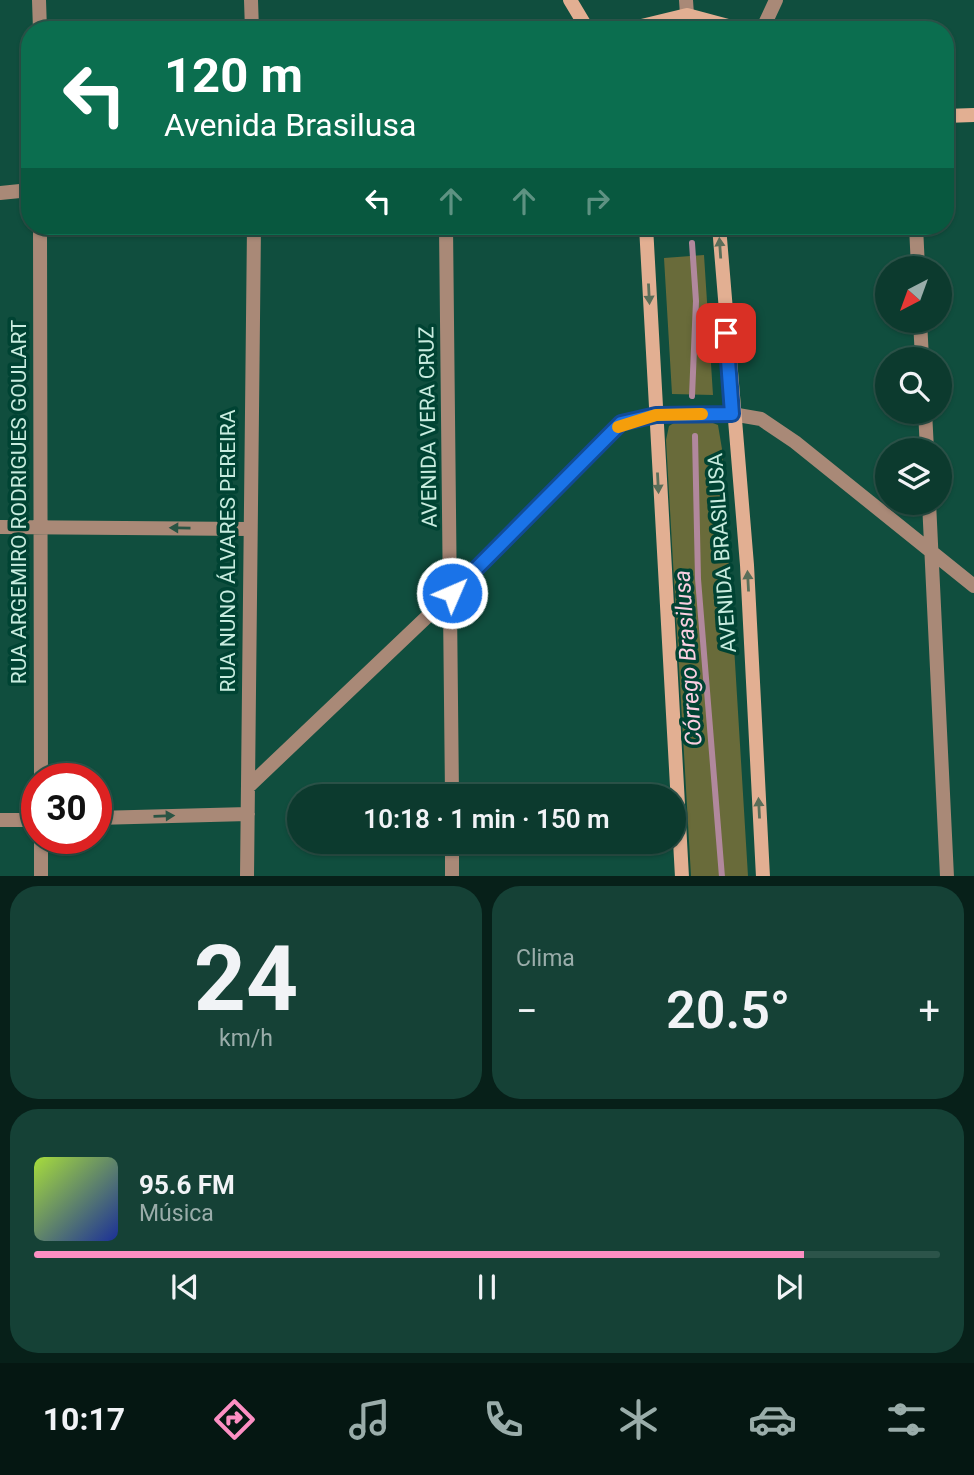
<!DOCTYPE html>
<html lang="pt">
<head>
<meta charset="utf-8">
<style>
  body { margin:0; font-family:Roboto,sans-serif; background:#154136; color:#f1f3f6; height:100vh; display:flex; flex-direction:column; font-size:26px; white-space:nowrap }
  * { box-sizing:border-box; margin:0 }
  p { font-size:23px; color:#9aadaa }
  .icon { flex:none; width:38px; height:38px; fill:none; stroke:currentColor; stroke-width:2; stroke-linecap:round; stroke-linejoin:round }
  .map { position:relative; height:876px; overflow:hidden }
  .side { display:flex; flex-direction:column; gap:10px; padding:10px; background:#072019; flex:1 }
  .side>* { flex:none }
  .banner { position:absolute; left:21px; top:21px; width:933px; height:214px; border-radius:28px; box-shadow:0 2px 5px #0004,0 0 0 2px #2c544a; background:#0b6e4f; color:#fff; overflow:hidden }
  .needle { width:46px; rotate:221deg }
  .controls { position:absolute; left:875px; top:256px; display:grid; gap:14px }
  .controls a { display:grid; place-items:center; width:77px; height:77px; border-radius:50%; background:#0c3a2e; box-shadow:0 2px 5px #0004,0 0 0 2px #2c544a; font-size:35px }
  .speed { position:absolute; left:21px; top:763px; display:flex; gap:14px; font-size:35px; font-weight:700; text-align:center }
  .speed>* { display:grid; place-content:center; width:91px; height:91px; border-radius:50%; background:#0c3a2e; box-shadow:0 2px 5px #0004,0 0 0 2px #2c544a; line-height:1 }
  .speed .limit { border:10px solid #d22; background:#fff; color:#111 }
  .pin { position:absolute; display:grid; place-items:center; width:60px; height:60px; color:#fff; margin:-30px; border-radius:14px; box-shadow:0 4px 10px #0006 }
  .me { position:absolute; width:77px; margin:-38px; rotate:45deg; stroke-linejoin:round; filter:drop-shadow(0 0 5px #0008) }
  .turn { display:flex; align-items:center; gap:24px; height:147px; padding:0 28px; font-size:32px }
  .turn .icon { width:91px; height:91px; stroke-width:2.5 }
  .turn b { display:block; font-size:49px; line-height:60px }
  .lanes { display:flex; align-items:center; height:66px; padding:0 28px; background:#0003; justify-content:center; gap:35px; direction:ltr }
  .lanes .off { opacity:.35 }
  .big { font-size:52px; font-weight:600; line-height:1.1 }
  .side .tile { flex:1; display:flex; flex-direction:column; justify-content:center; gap:10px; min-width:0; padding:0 24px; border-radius:28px; background:#154136 }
  .side .dial { align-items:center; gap:0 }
  .dial b { font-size:91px; line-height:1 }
  .song { display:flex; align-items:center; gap:21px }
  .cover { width:84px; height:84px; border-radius:10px; background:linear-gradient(135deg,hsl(80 70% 55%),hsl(230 70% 35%)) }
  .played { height:7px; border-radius:4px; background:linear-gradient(90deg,#fc8fc3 85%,#2c544a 85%) }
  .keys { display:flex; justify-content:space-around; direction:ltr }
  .heat { display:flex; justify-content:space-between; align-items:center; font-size:38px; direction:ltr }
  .side .tiles { flex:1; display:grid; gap:10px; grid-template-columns:1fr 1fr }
  .tile:last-child { grid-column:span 2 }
  .trip { position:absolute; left:287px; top:784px; width:399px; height:70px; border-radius:35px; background:#0c3a2e; box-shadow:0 2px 5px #0004,0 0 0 2px #2c544a; font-weight:600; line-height:70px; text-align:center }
  .dock { display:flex; height:112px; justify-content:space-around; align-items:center; background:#051712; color:#9aadaa }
  .dock .icon { width:49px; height:49px }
  .dock .active { color:#fc8fc3 }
  .dock b { font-size:32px; color:#f1f3f6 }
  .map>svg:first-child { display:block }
  .green { fill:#696b3a }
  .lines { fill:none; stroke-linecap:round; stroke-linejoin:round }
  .stream { stroke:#b1889d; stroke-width:6 }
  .building { fill:#1c6e58 }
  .street { stroke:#a98977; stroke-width:14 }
  .secondary { stroke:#e2af92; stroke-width:14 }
  .oneway { fill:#5a6e59 }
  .oneway2 { fill:#2a5444 }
  .route-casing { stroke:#114b97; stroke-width:18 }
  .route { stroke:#1a73e8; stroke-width:12 }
  .slow { stroke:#f59e0b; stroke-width:12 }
  .labels { text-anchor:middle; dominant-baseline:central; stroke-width:7; stroke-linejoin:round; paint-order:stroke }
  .street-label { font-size:21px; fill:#c8ecdf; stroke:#004333 }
  .water-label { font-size:23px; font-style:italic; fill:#fbcfe2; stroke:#004333 }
</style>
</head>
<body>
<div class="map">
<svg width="974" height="877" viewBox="0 0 974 877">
  <rect width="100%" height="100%" fill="#104e3e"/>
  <path class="green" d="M704,255L713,395L672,394L664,258Z
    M705,420L718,425L722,449L748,876H691L666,440L669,426L677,421Z"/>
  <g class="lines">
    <path class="stream" d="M692,396L696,301L692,243
      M695,436L698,579L722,877"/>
  </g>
  <path class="building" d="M471,842H561L555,854L472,856Z"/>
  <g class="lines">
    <path class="street" d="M39,0L40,30
      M251,0L252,30
      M686,0L687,15
      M762,30L776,0
      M0,193L30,190
      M40,226L41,779
      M446,226L452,796
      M916,226L918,268
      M920,320L922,359
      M925,411L927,450
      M929,502L947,877
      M0,527L248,529
      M248,787L452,593L621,423L656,415L732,414L761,419L795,442L974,586
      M96,818L248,814
      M0,820H37
      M41,838V877
      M452,842V877
      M247,877L254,226"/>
    <path class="secondary" d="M570,0L588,30
      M625,30L687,15L743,30
      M945,116L974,115
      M646,226L682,877
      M684,226H689
      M719,226L747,565L763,877"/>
  </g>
  <defs><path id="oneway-solid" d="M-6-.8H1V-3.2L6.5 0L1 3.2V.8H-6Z" transform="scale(1.75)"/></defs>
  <g class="oneway">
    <use href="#oneway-solid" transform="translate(720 248) rotate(-94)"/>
    <use href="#oneway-solid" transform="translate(649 294) rotate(87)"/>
    <use href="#oneway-solid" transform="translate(658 483) rotate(87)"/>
    <use href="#oneway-solid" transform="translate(748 581) rotate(-93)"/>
    <use href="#oneway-solid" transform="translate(759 808) rotate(-93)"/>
  </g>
  <g class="oneway2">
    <use href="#oneway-solid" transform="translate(180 528) rotate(-179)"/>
    <use href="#oneway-solid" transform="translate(164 816) rotate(-2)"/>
  </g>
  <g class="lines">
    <defs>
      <path id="route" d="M452,593L621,423L656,415L732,414L726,333"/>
    </defs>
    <use href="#route" class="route-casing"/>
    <use href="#route" class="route"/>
    <path class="slow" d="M618,427L656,415L702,414"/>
  </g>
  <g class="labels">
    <g class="street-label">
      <text transform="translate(428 427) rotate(-91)">AVENIDA VERA CRUZ</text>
      <text transform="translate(19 502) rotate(-90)">RUA ARGEMIRO RODRIGUES GOULART</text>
      <text transform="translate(228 551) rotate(-90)">RUA NUNO ÁLVARES PEREIRA</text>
      <text transform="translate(722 553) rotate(-94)">AVENIDA BRASILUSA</text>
    </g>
    <g class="water-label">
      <text transform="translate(688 658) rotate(-94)">Córrego Brasilusa</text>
    </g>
  </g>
</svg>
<div class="controls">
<a><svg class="needle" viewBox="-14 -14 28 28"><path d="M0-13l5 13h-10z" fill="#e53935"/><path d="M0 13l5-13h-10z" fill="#9aadaa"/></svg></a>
<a><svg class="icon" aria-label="search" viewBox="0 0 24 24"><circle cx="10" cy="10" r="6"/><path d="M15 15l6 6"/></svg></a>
<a><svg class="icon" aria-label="layers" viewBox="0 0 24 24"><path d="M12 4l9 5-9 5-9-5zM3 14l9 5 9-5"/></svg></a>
</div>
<div class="speed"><div class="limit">30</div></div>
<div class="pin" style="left:726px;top:333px;background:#d93025"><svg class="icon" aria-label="arrive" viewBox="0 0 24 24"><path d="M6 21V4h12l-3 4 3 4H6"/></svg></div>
<svg class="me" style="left:452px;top:593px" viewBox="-20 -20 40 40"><circle r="17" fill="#1a73e8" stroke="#fff" stroke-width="3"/><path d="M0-11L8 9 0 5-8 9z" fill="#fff"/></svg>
<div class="trip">10:18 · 1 min · 150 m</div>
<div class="banner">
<div class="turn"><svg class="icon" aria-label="left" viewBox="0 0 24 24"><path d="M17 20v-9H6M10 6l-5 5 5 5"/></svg><div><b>120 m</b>Avenida Brasilusa</div></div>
<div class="lanes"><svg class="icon" aria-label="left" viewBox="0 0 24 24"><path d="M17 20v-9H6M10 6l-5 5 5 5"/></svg><svg class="icon off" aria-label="ahead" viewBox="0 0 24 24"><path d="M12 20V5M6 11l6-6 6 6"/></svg><svg class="icon off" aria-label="ahead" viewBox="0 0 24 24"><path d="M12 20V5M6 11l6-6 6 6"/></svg><svg class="icon off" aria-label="right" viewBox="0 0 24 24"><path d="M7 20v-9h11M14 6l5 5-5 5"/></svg></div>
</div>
</div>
<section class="side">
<div class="tiles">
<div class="tile dial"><b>24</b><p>km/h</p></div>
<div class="tile"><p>Clima</p>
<div class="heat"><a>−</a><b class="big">20.5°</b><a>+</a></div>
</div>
<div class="tile">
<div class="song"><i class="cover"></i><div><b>95.6 FM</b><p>Música</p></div></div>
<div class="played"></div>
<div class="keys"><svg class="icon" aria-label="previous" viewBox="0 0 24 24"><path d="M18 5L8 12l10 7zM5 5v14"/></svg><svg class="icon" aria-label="pause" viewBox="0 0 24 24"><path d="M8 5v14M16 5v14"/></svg><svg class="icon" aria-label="next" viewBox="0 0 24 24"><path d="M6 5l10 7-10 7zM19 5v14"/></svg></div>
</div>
</div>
</section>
<nav class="dock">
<b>10:17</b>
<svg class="icon active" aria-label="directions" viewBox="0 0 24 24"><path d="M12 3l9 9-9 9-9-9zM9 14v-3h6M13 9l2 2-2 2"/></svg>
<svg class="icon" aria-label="music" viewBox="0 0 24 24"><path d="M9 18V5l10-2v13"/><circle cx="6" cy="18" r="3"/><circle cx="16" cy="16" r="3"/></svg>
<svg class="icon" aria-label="phone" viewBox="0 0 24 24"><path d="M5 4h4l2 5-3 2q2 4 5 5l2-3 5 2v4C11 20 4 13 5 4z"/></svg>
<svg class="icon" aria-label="climate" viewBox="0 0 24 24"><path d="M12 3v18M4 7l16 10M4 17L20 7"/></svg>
<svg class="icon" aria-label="car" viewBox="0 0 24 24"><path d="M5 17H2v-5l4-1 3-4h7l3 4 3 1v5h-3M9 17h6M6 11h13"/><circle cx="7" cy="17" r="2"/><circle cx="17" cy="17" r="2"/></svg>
<svg class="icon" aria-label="filters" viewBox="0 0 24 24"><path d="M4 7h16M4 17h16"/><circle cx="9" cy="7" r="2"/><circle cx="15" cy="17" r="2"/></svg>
</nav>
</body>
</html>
